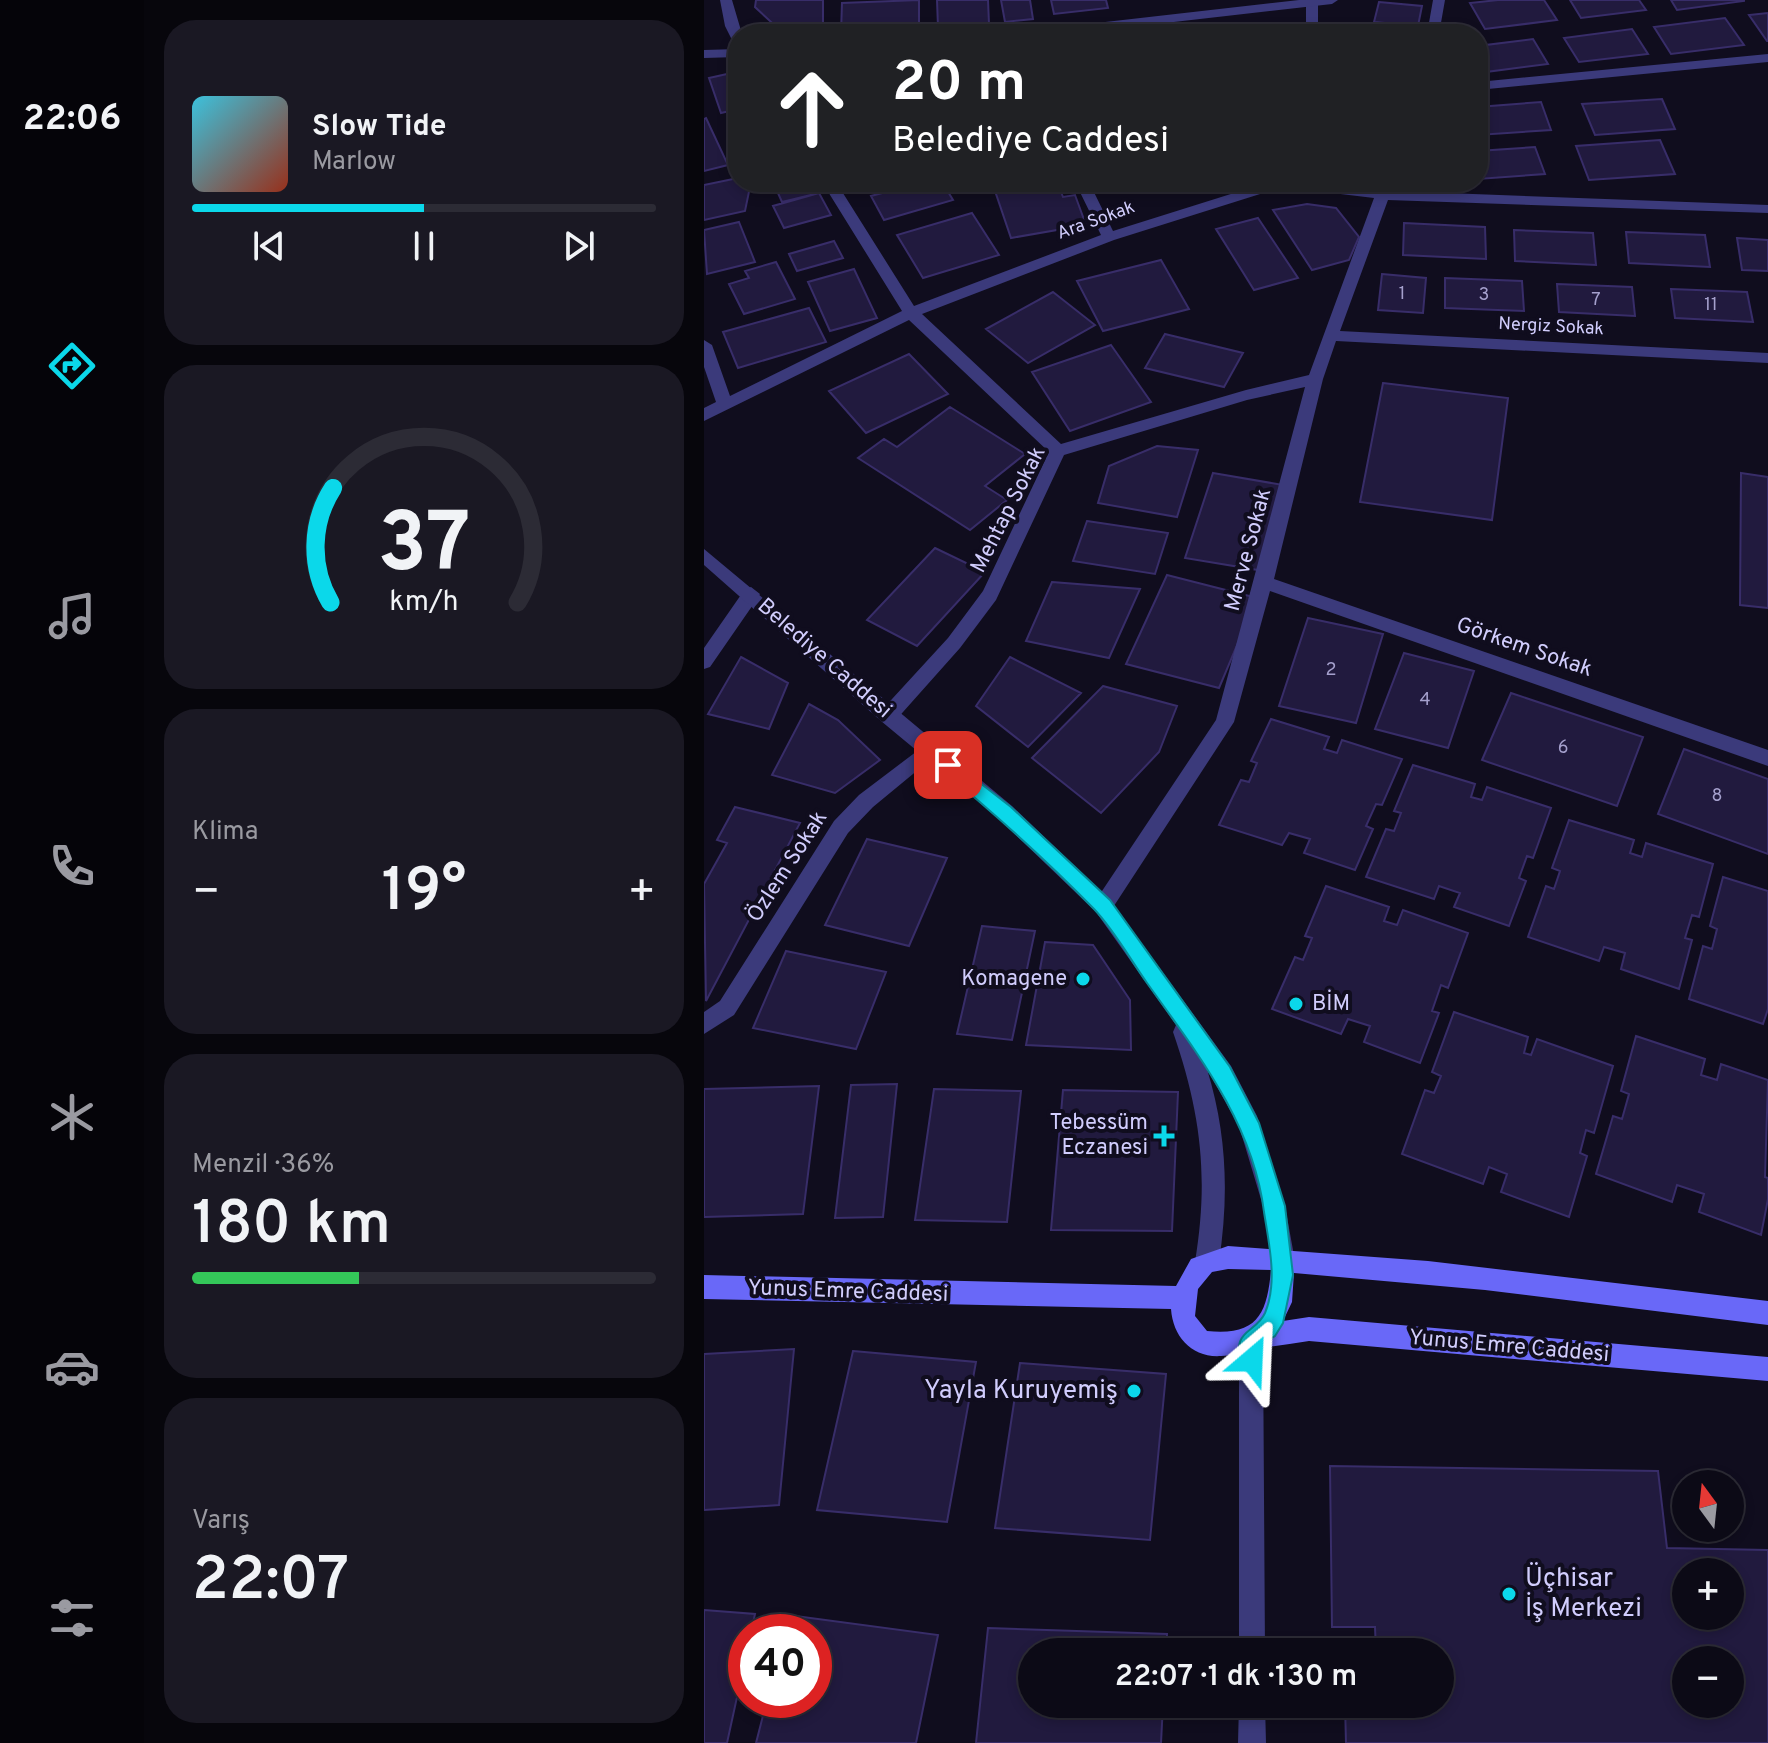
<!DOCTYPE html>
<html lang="tr">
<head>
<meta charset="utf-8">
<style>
  body { margin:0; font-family:Overpass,sans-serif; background:#1a1823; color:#f1f3f6; height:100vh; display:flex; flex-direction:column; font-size:30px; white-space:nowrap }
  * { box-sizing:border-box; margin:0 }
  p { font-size:26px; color:#9a9aa1 }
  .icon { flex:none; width:44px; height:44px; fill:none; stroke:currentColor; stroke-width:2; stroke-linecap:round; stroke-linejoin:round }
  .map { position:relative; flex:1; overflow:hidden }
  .side { display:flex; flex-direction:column; gap:20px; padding:20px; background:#07060c; width:560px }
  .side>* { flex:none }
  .hud { position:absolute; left:24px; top:24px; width:760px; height:168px; border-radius:32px; box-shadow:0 4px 12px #0003,0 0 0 2px #2c2b35; background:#202124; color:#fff; overflow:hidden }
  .needle { width:52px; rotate:345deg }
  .tools { position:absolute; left:968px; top:1470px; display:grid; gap:16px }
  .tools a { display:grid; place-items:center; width:72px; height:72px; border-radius:50%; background:#0c0a16; box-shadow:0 4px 12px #0003,0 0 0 2px #2c2b35; font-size:40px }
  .speed { position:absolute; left:24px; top:1614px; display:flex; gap:16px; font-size:40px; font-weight:700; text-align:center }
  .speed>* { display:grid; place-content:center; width:104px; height:104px; border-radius:50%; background:#0c0a16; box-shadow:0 4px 12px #0003,0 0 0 2px #2c2b35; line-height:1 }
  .speed .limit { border:12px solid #d22; background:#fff; color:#111 }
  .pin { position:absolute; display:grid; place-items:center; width:68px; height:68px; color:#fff; margin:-34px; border-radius:16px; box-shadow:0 4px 12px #0006 }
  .me { position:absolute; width:88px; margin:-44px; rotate:26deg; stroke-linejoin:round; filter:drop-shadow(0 0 6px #0008) }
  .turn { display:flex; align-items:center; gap:28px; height:168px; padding:0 32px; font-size:36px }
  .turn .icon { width:104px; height:104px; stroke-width:2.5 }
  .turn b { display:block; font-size:56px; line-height:68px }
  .big { font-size:60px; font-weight:600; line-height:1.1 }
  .side .tile { flex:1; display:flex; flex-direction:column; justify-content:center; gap:12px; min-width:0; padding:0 28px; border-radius:32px; background:#1a1823 }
  .side .dial { align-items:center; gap:0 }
  .dial svg { height:208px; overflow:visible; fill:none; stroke:#2c2b35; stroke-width:7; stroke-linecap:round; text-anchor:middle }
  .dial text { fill:#f1f3f6; stroke:none }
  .song { display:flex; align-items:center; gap:24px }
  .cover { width:96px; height:96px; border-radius:12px; background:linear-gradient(135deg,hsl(190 70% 55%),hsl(10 70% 35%)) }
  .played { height:8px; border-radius:4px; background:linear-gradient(90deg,#0bd8ea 50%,#2c2b35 50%) }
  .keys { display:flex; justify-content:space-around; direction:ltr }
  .heat { display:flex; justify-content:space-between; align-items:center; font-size:44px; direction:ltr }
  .charge { height:12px; border-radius:6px; background:linear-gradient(90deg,#34c759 36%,#2c2b35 0) }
  .trip { position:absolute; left:314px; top:1638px; width:436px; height:80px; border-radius:40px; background:#0c0a16; box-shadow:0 4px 12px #0003,0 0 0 2px #2c2b35; font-weight:600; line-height:80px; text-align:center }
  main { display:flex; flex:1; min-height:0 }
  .dock { display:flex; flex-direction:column; width:144px; justify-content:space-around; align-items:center; background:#050409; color:#9a9aa1 }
  .dock .icon { width:56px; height:56px }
  .dock .selected { color:#0bd8ea }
  .dock b { font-size:36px; color:#f1f3f6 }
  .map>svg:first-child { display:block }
  .building { fill:#211a3e; stroke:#382d69; stroke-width:2; fill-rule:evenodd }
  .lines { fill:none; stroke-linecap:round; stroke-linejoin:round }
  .minor { fill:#3b3a7b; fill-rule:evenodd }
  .tertiary { fill:#3b3a7b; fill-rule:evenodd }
  .secondary { fill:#6968f8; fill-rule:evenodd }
  .route { fill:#0bd8ea; stroke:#078c98; stroke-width:2 }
  .poi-dot { fill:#0bd8ea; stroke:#100d1e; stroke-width:3 }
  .labels { text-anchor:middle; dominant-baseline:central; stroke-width:8; stroke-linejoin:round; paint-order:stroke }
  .far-street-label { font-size:18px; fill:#d1cdfd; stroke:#100d1e }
  .number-label { font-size:18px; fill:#a5a0cd }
  .street-label { font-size:22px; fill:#d1cdfd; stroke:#100d1e }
  .poi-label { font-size:22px; fill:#d1cdfd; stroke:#100d1e; text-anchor:end }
  .near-poi-label { font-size:26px; fill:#d1cdfd; stroke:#100d1e; text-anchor:end }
</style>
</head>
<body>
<main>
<nav class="dock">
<b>22:06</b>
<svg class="icon selected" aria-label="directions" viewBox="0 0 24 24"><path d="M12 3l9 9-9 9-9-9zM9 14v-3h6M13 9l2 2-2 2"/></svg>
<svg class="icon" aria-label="music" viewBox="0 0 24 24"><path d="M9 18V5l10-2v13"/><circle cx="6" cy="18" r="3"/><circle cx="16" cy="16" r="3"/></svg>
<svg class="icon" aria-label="phone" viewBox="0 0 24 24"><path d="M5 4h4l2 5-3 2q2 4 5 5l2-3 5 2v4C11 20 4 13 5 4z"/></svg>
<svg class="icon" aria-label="climate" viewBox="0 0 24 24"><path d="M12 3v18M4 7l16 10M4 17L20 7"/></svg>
<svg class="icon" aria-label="car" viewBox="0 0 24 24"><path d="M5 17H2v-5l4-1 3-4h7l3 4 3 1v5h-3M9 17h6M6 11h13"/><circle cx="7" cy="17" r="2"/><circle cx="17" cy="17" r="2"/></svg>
<svg class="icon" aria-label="filters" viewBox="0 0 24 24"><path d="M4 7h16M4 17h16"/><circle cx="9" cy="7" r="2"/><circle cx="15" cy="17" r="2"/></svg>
</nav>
<section class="side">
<div class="tile">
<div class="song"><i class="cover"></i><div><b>Slow Tide</b><p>Marlow</p></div></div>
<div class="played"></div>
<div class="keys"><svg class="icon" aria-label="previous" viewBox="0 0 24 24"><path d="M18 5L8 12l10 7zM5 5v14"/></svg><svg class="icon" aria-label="pause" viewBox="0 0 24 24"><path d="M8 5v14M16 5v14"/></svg><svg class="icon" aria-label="next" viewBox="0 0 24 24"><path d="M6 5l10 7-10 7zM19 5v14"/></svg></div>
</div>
<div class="tile dial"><svg viewBox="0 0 100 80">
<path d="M14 69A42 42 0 1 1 86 69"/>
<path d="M14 69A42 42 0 0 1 15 25" stroke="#0bd8ea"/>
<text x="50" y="56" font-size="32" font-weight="700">37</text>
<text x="50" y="72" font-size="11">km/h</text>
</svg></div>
<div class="tile"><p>Klima</p>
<div class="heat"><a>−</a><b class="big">19°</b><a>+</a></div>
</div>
<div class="tile"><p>Menzil · 36%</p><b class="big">180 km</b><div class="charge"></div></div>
<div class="tile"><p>Varış</p><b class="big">22:07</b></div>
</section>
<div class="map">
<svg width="1064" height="1743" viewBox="0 0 1064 1743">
  <rect width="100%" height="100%" fill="#100d1e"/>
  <path class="building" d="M52,0H119V32L80,34L51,7Z
    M215,0V27L137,33L138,3Z
    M233,0H284L285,24L234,27Z
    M297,0H326L329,19L301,22Z
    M347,0H402L404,8L350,14Z
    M794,0H840L853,20L781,29L766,3Z
    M866,0H935L942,10L877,18Z
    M967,0H1040V1L973,10Z
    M675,2L718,6L714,26L670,22Z
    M1064,13V41H1063L1045,15Z
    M1021,18L1040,45L967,54L950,27Z
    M564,24L568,34H500Z
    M681,25L721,29L720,34H679Z
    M928,29L944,54L875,62L860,38Z
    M829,39L844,64L774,73V46Z
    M32,72L34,109L17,113L5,78Z
    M958,99L971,129L891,135L878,104Z
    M837,102L847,130L774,135V107Z
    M2,118L24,165L0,171V119Z
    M956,140L971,174L885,180L872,146Z
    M831,147L841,174L774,179V151Z
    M34,178V182H47L41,211L0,220V185Z
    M69,182H110L115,193L78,202Z
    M220,182H238L249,200L180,220L167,196Z
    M325,182H353L359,197L371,195L382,225L307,238L290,188Z
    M421,182H458L459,184L422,187Z
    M115,193L127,215L80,228L69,206Z
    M603,204L632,208L655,237L645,260L608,270L569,210Z
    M268,213L295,255L219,278L193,235Z
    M554,218L594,278L550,290L512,229Z
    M35,222L51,262L3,274L0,230Z
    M700,223L781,227L782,259L699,255Z
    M810,230L889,233L892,265L811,261Z
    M922,232L1001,235L1006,267L925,263Z
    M1033,238L1064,240V271L1038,270Z
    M130,241L139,258L93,271L85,254Z
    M457,260L485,309L399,331L373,281Z
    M72,262L91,299L40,314L25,284L45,278L41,271Z
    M150,269L173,318L126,331L104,282Z
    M678,274L722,278L719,313L674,310Z
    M741,278L818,281L820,311L741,308Z
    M853,284L928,287L931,316L855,312Z
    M967,289L1043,292L1049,322L971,318Z
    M349,292L391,325L324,363L282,329Z
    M105,308L122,342L34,368L19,332Z
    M461,334L539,353L520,387L441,368Z
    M407,345L447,402L366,431L328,372Z
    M205,354L244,394L162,433L125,391Z
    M679,383L804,398L788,520L656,502Z
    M246,407L321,454L281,486L303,500L266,530L154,458L180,439L193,447Z
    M453,446L494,450L473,517L394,503L405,466Z
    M509,473L579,485L554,570L481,558Z
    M1037,473L1064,477V608L1036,605Z
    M383,521L464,533L451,574L369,561Z
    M231,548L281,572L213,646L163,620Z
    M463,575L553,598L515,688L422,664Z
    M348,582L436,589L405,658L322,641Z
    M604,618L679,634L652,723L575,706Z
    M700,653L770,671L744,748L671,729Z
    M37,657L84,683L65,729L4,714Z
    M306,657L377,693L324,747L272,706Z
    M399,686L473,706L455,752L397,813L328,758Z
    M807,693L939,737L913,806L778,760Z
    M105,704L134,720L176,760L131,793L68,775Z
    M567,719L625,737L620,749L633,753L638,740L698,759L678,805L672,804L662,826L669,829L651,870L600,853L606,839L585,833L578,845L515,825L537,780L545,782L553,763L547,761Z
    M980,749L1064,779V854L954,814Z
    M709,765L771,784L767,797L778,800L783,787L847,808L829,858L823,856L815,878L822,881L805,926L750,907L756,893L735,886L730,899L662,877L682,829L690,831L697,813L690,811Z
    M31,807L96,823L2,1001L0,884L23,843L13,840Z
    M865,820L930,840L926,853L938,857L942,843L1009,864L995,917L988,915L981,938L988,940L975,989L917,969L921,953L900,947L895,961L824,937L842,886L850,889L856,871L848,868Z
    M163,839L243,858L205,946L121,925Z
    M1019,877L1064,891V1009L1059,1024L985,999L999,946L1008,949L1013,929L1006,926Z
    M622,886L685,907L680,921L693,925L699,910L764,933L744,988L737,985L728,1011L735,1013L716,1063L660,1042L666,1026L644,1019L637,1034L568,1009L591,957L599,960L608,938L601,936Z
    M278,926L331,931L308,1040L253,1034Z
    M341,942L389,945L426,1000L427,1050L322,1045Z
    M82,951L182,972L152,1049L49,1028Z
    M750,1012L824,1037L820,1053L827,1055L833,1039L909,1066L890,1133L882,1130L876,1153L883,1156L865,1217L797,1192L803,1174L785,1167L779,1184L698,1154L721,1090L730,1093L737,1076L728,1072Z
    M932,1036L1001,1059L997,1075L1013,1080L1017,1064L1064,1080L1061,1177L1064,1178V1199L1057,1235L995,1212L1000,1194L973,1185L968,1202L892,1174L909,1116L918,1119L925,1094L917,1091Z
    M193,1084L179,1217L131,1218L147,1085Z
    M115,1086L99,1214L0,1217V1089Z
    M230,1089L317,1091L303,1222L211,1220Z
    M359,1090L474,1092L468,1231L347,1230Z
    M90,1349L75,1505L0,1510V1354Z
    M149,1351L272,1362L243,1522L113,1510Z
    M316,1363L462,1374L446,1540L291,1528Z
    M626,1466L954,1471L963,1548L1064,1550V1743H642L641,1704H736V1652H672L671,1627H628ZM982,1572H1026V1616H982ZM982,1660H1026V1704H982Z
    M0,1610L51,1614L47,1632H42V1656L23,1743H0Z
    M84,1615L234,1635L212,1743H52L63,1700H110V1632H80Z
    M284,1628L463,1634L462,1652H328V1704H459L457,1743H272Z"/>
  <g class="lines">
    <path class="minor" d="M16,0H28L38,34H34V43L29,42L21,26Z
      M602,0H614V34H602Z
      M729,0H741L735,34H723Z
      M1064,54V62L774,90V82Z
      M118,182H132L210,306L397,235L371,182H385L409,231L565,182H605L674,190L681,182H691L693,185L689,191L1064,205V213L684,200L636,331L1064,353V363L632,341L619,379L570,579L1064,750V766L566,591L530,722L406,912L399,915L392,912L389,906L392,900L512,720L601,387L543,400L360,455L292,600L256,648L191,721H177L175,716L177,711L244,638L279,591L345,452L205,320L0,421V408L12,402L0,367V340L8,345L26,396L198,311ZM578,187L670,198L605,375L542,390L357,444L218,314L410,240Z
      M47,587L56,594L53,599L6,667L0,669V648L41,589Z
      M225,742L232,745L234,750L232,755L169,807L144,833L30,1015L0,1034V1012L16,1001L130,821L155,795Z"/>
    <path class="tertiary" d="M595,0H634L628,4L365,34H325L331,30Z
      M34,49V57L0,58V50Z
      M0,549L308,806L406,900L527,1066L553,1116L581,1206L591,1261L587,1269L579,1273L571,1269L559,1206L535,1126L503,1069C523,1134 525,1195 515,1262L511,1270L503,1274L495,1270L491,1262C505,1177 497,1113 469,1032L472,1025L392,912L294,818L177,721L0,565Z
      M547,1327L555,1331L559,1339L561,1652H535V1339L539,1331Z
      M535,1704H561L562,1743H534Z"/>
    <path class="secondary" d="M524,1246L724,1261L1064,1301V1325L781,1290L590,1273L588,1302L579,1321L605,1317L1064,1357V1381L605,1341C586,1344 566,1347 548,1349C538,1350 528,1356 517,1356C488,1358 469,1337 467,1309L0,1299V1275L472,1286L487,1259ZM524,1269L567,1270C563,1315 553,1336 503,1331L491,1316L494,1289L508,1272Z"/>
  </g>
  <path class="route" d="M244,758L307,807L406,900L526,1067L555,1123L581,1206L589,1275L579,1323L571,1336L558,1344L555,1368L548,1371L540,1368C524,1329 551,1335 561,1313C574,1282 565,1244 560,1212C549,1123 493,1053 443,983C426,959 410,930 390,909C342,860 291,814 238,770V760Z"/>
  <g class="poi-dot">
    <circle cx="379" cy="979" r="8"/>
    <circle cx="592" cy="1004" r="8"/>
    <path d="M456 1124h8v8h8v8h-8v8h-8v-8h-8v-8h8z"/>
    <circle cx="430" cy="1391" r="8"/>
    <circle cx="805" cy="1594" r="8"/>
  </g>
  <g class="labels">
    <g class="far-street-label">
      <text transform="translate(392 221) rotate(-20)">Ara Sokak</text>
      <text transform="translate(847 327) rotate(3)">Nergiz Sokak</text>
    </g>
    <g class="number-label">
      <text x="698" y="294">1</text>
      <text x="780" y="295">3</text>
      <text x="892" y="300">7</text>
      <text x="1007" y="305">11</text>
      <text x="627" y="670">2</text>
      <text x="721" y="700">4</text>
      <text x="859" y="748">6</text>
      <text x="1013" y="796">8</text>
    </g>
    <g class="street-label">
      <text transform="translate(305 510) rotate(-63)">Mehtap Sokak</text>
      <text transform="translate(545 550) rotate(-75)">Merve Sokak</text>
      <text transform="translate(820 648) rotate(19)">Görkem Sokak</text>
      <text transform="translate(120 659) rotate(41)">Belediye Caddesi</text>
      <text transform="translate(84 867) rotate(-57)">Özlem Sokak</text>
      <text transform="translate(144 1292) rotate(2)">Yunus Emre Caddesi</text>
      <text transform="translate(805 1347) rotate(5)">Yunus Emre Caddesi</text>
    </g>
    <g class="poi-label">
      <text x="363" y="979">Komagene</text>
      <text x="608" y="1004" text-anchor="start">BİM</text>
      <text x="444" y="1123">Tebessüm<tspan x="444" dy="25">Eczanesi</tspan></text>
    </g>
    <g class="near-poi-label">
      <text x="414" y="1391">Yayla Kuruyemiş</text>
      <text x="821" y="1579" text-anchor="start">Üçhisar<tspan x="821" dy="30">İş Merkezi</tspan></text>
    </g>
  </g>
</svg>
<div class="tools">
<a><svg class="needle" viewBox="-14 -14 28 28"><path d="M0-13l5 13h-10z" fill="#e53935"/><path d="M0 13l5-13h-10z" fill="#9a9aa1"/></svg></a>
<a>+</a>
<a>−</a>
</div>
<div class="speed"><div class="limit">40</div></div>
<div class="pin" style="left:244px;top:765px;background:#d93025"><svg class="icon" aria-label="arrive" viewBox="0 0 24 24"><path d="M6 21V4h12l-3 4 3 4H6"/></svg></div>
<svg class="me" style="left:548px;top:1360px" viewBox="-20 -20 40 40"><path d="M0-17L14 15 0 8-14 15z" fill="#0bd8ea" stroke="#fff" stroke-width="4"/></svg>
<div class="trip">22:07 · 1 dk · 130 m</div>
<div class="hud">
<div class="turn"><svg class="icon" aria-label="ahead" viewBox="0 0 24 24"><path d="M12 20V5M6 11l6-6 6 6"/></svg><div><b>20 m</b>Belediye Caddesi</div></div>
</div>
</div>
</main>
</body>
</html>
